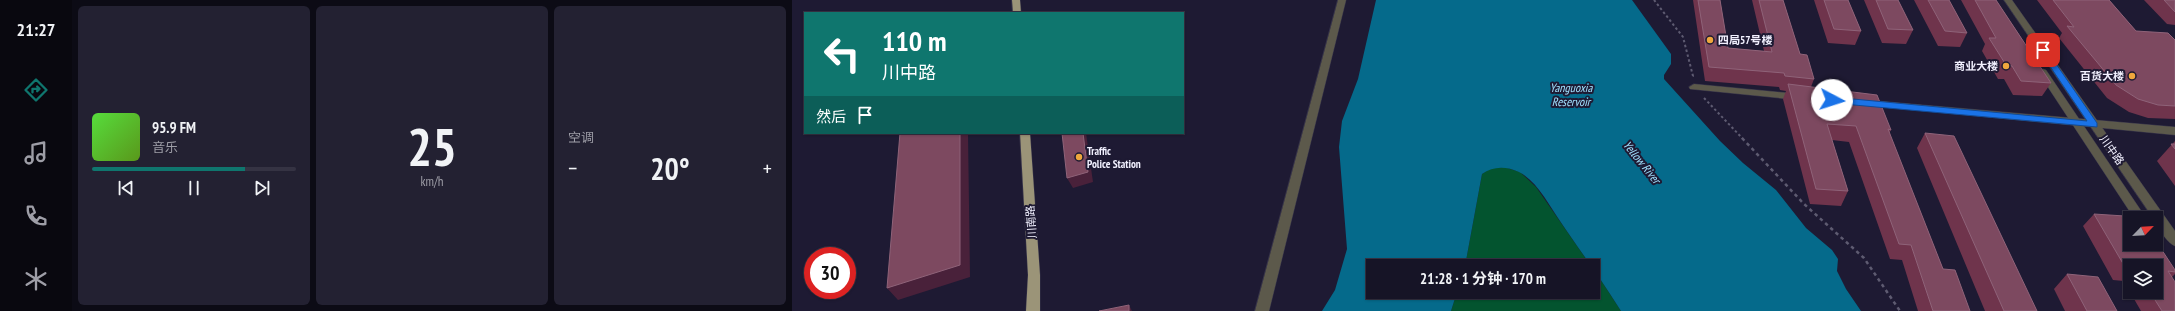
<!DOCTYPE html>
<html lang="zh">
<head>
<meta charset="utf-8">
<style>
  body { margin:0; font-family:"PT Sans Narrow","Noto Sans SC",sans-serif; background:#232132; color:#f1f3f6; height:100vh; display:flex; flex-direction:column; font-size:15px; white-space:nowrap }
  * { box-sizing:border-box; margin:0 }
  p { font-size:13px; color:#9e9ea7 }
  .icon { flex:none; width:22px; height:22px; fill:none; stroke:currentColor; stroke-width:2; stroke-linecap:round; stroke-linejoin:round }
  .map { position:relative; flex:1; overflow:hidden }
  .details { display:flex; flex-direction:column; gap:6px; padding:6px; background:#0c0b15; width:720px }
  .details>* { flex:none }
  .guide { position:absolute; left:12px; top:12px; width:380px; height:122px; border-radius:0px; box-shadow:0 1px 3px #0004,0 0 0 1px #353343; background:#0f766e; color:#fff; overflow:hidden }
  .needle { width:26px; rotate:65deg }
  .fabs { position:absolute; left:1331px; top:211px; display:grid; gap:8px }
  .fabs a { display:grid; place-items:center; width:40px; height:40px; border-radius:0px; background:#161426; box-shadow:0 1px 3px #0004,0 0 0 1px #353343; font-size:20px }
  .speed { position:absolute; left:12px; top:247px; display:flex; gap:8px; font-size:20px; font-weight:700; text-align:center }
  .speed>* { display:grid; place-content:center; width:52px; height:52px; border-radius:50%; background:#161426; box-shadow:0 1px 3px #0004,0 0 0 1px #353343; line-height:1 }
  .speed .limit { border:6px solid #d22; background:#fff; color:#111 }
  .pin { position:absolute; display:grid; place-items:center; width:34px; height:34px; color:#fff; margin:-17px; border-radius:8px; box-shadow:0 2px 6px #0006 }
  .me { position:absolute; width:44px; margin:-22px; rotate:95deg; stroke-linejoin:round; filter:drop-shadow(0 0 3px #0008) }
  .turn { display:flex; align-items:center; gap:14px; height:84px; padding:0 12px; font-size:18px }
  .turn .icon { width:52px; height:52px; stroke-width:2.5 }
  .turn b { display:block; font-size:28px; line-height:34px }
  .then { display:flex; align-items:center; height:38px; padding:0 12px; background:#0003; gap:8px; font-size:15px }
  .big { font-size:30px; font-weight:700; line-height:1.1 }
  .details .card { flex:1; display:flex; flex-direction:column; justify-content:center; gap:6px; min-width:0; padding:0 14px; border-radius:6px; background:#232132 }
  .details .dial { align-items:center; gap:0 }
  .dial b { font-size:52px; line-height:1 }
  .song { display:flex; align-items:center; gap:12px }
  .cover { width:48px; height:48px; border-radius:6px; background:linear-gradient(135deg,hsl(110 70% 55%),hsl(90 70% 35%)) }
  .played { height:4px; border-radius:2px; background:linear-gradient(90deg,#0f766e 75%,#353343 75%) }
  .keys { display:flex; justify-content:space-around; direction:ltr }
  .heat { display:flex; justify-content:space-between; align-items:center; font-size:22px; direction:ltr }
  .details .tiles { flex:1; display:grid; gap:6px; grid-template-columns:repeat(3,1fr) }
  .trip { position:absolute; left:574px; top:259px; width:234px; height:40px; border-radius:0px; background:#161426; box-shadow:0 1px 3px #0004,0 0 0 1px #353343; font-weight:700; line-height:40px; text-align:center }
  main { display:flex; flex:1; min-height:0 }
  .menu { display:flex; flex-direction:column; width:72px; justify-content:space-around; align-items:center; background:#09080f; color:#9e9ea7 }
  .menu .icon { width:28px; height:28px }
  .menu .current { color:#0f766e }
  .menu b { font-size:18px; color:#f1f3f6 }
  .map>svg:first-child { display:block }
  .forest { fill:#03542f }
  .water { fill:#056a8b }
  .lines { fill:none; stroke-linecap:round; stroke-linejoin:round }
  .minor-casing { stroke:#37344b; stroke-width:1 }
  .tertiary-casing { stroke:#37344b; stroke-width:1 }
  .primary-casing { stroke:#37344b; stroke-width:1 }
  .path-far1 { stroke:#5e5b71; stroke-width:2; stroke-dasharray:2.5 2.5; stroke-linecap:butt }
  .path { stroke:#5e5b71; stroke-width:2.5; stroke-dasharray:3.5 3.5; stroke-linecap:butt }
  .minor { fill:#5c594b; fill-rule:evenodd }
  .tertiary { fill:#5c594b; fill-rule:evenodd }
  .primary { fill:#9b9478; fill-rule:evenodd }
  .wall { fill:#6f344c }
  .shaded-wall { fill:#49213a }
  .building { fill:#7d4960; stroke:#8f6379 }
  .route { fill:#1a73e8; stroke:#114b97 }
  .poi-dot { fill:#efa73d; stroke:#1e1a33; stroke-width:1.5 }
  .labels { text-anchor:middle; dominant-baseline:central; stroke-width:4; stroke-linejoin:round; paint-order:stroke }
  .poi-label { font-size:11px; font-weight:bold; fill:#f2f1ff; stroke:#1e1a33; text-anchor:start }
  .street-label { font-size:11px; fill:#f2f1ff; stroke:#1e1a33 }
  .water-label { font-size:12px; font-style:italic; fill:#a1e0fd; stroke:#1e1a33 }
</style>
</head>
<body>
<main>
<nav class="menu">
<b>21:27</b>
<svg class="icon current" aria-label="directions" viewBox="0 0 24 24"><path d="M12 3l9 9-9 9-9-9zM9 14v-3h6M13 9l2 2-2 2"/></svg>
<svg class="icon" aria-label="music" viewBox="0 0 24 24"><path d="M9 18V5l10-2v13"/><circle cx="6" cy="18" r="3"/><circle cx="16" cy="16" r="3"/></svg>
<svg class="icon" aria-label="phone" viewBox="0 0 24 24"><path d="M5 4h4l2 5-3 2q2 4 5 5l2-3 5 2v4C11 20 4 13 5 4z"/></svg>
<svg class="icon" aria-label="climate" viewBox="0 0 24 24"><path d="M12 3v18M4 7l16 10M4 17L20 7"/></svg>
</nav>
<section class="details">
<div class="tiles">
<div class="card">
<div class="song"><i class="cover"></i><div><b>95.9 FM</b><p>音乐</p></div></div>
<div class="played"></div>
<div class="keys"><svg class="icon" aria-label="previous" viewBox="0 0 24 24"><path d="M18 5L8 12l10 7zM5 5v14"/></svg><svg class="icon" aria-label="pause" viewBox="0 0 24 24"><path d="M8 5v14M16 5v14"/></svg><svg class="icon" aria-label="next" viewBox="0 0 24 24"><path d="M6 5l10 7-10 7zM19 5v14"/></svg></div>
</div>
<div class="card dial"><b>25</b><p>km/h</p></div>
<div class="card"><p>空调</p>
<div class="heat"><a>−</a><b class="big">20°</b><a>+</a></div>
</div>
</div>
</section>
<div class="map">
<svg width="1383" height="311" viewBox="0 0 1383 311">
  <rect width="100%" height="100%" fill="#1e1a33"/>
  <path class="forest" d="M712,167L728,172L744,187L799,266H673L690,174L699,168Z
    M801,268L829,311H659L665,292H801Z"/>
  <path class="water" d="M584,0H840L879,54V64L872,75V79L928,141L951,163L984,190L1014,228L1040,250L1046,259L1045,271L1054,289L1069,311H829C809,279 789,252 768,221C757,205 745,181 727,172C714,166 701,166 690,174L673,266H581V292H665L659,311H530L543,290L555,249L547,147L550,121L566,79Z"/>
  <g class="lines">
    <defs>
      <path id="minor" d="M546,0H554L477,311H463Z
        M902,84L1007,94L1012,97L1007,100L898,89L897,87Z
        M1074,100L1383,127V135L1070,105L1069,103L1070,101Z"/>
      <path id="tertiary" d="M1212,0H1220L1383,231V246C1375,243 1364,226 1364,218H1361Z
        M1251,69L1254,70L1354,218H1342L1246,72Z"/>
      <path id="primary" d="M220,0H228L229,13H221Z
        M228,133H238L248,275V311H234L236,275Z"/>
    </defs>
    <use href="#minor" class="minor-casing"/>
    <use href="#tertiary" class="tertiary-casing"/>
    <use href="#primary" class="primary-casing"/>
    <path class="path-far1" d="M862,0L891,37L901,76L899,77
      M912,98L951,139"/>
    <path class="path" d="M950,138L1012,204L1072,258L1108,311"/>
    <use href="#minor" class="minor"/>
    <use href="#tertiary" class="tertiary"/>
    <use href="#primary" class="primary"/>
  </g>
  <path class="wall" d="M901,0H928L936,48L972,51L960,0H991L1008,54L1022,79L1019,87L1099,130L1097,133L1151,269L1178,311H1126L1110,260L1098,259L1057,142L1040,140L1056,191L1049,206L1018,204L991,99L994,91L988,90L987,87L913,81Z
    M1022,0H1056L1069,31L1063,45L1036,43Z
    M1072,0H1106L1121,30L1114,44L1090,43Z
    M1122,0H1157L1175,33L1168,47L1146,46Z
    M1169,0H1204L1259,83L1250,96L1221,95L1212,79H1206L1190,51L1193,44Z
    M1245,0H1317L1344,31L1383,40V119L1356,118L1337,112L1315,98L1267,38L1270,33Z
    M1352,0H1383V25L1375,24Z
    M1133,133L1245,311H1193L1125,148Z
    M1383,141V186L1365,161Z
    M1302,214L1383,270V274L1380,277L1383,311H1349L1338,292H1364V266H1338V292L1332,281L1321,280L1291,226Z
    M1275,274L1325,311H1273L1262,289Z"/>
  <path class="shaded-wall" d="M168,133H176L178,277L106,300L95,288Z
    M291,133H294L301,182L281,188L275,178Z
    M337,305L340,311H337Z"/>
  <path class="building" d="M906,0H928L936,48L980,52L967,0H991L1008,54L1015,55L1022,79L993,76L992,73L917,67Z
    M1032,0H1056L1069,31L1042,29Z
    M1084,0H1106L1121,30L1096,29Z
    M1136,0H1157L1175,33L1153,31Z
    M1183,0H1204L1259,83L1229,81L1220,66L1214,65L1197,38H1204Z
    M1261,0H1317L1344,31L1376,33L1383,40V106L1366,105L1346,99L1324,85L1275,26L1282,27Z
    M1372,0H1383V12Z
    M996,84L1085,95L1099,130L1096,129L1151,269L1163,270L1178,311H1141L1119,245L1107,244L1064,126L1035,124L1056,191L1024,189Z
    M108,133H168V265L95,288Z
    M270,133H291L296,172L275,178Z
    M1133,133L1162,136L1245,311H1212Z
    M1379,144H1383V149Z
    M1302,214L1348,217V218H1338V244H1364V241L1383,270V272L1376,271L1383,282V311H1370L1358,292H1364V266H1338V268L1333,267Z
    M1275,274L1306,277L1325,311H1295Z
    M337,305V311H307Z"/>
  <path class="route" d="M1248,48H1253L1305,123V127L1040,103L1036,100L1040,97L1295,121L1247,50Z"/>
  <g class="poi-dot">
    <circle cx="918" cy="40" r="4"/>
    <circle cx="1214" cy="66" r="4"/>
    <circle cx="1340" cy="76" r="4"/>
    <circle cx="287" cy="157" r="4"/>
  </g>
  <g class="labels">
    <g class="poi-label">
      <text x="926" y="40">四局57号楼</text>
      <text x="1206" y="66" text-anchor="end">商业大楼</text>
      <text x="1332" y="76" text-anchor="end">百货大楼</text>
      <text x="295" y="151">Traffic<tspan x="295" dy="13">Police Station</tspan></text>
    </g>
    <g class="street-label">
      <text transform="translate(1320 150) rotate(55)">川中路</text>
      <text transform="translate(239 222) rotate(-94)">川南路</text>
    </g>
    <g class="water-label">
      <text x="779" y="87">Yanguoxia<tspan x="779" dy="14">Reservoir</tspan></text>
      <text transform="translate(850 162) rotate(51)">Yellow River</text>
    </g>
  </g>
</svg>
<div class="fabs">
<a><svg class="needle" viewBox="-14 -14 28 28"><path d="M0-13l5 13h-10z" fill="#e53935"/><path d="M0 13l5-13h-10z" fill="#9e9ea7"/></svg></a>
<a><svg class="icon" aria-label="layers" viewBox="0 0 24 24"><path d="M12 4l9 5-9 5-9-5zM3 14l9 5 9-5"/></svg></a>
</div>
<div class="speed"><div class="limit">30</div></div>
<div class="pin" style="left:1251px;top:50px;background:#d93025"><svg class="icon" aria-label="arrive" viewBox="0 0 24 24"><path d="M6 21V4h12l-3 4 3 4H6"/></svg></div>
<svg class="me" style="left:1040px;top:100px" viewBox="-20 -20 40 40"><circle r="19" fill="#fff"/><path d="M0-13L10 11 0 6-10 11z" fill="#1a73e8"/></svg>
<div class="trip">21:28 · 1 分钟 · 170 m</div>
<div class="guide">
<div class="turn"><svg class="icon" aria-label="left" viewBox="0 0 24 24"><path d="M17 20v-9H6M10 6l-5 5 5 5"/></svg><div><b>110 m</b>川中路</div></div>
<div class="then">然后<svg class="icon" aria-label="arrive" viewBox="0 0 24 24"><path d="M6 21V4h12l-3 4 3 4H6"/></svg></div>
</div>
</div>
</main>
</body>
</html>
